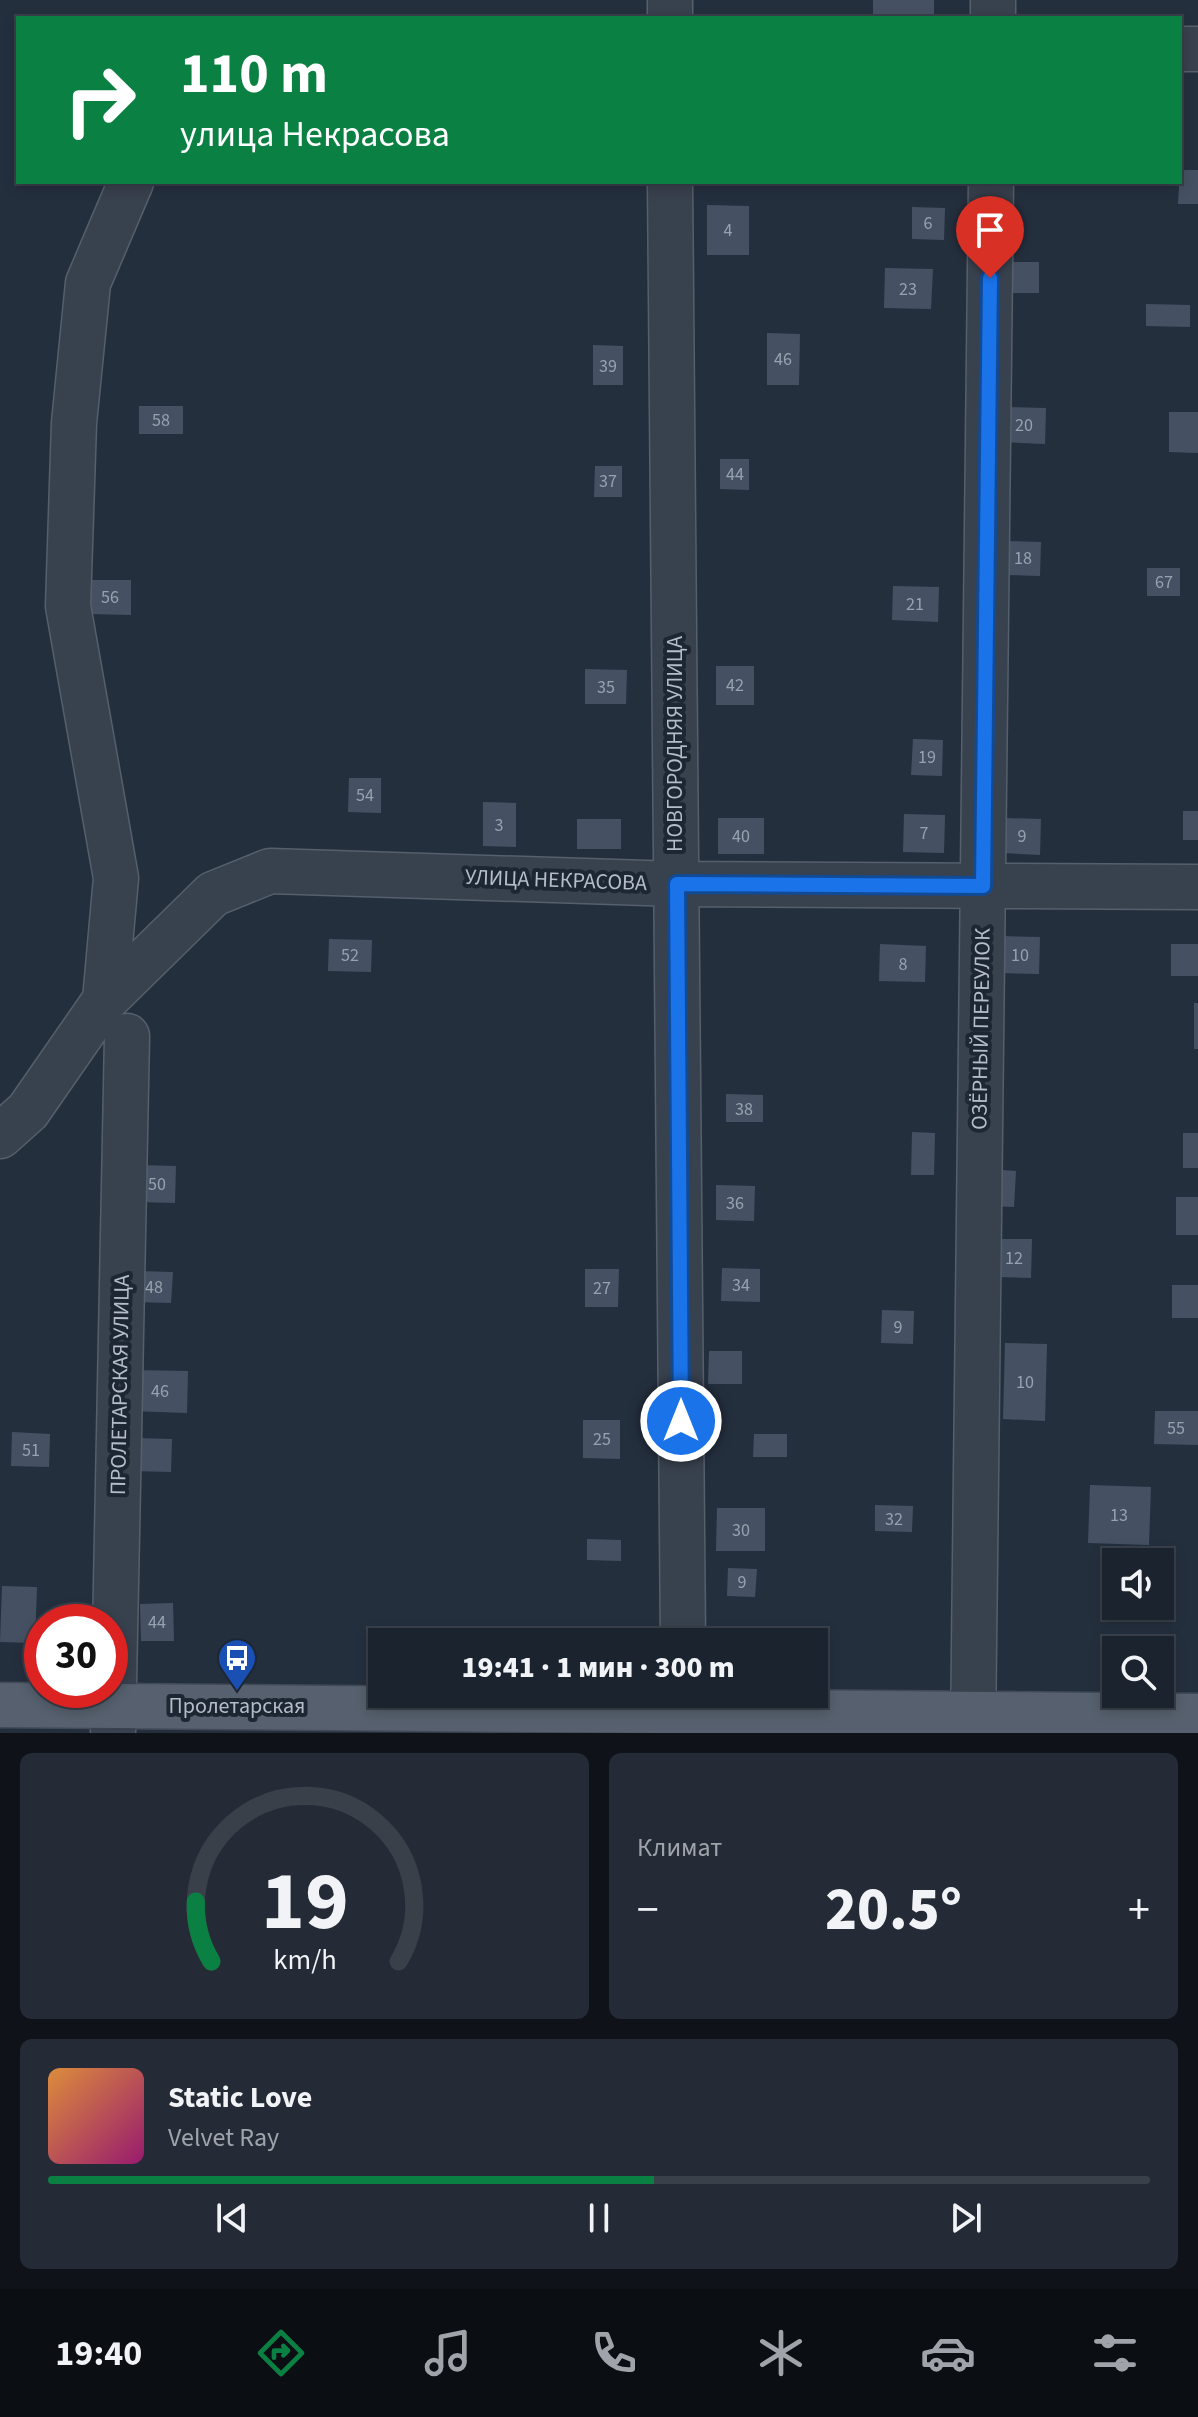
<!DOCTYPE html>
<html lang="ru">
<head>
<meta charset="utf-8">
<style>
  body { margin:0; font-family:"Source Sans 3",sans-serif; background:#242b36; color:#f1f3f6; height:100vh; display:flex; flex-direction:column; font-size:30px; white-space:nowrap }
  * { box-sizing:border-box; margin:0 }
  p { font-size:26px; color:#a0a4aa }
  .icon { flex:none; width:44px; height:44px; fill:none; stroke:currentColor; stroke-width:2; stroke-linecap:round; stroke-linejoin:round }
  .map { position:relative; height:1733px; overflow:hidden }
  .sheet { display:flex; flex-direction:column; gap:20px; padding:20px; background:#0f1319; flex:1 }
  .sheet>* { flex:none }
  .banner { position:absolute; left:16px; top:16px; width:1166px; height:168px; border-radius:0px; box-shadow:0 4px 12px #0003,0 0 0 2px #39404a; background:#0b8043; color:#fff; overflow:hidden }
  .buttons { position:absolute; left:1102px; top:1548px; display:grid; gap:16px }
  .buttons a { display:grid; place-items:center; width:72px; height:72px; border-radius:0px; background:#1b232e; box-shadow:0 4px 12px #0003,0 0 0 2px #39404a; font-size:40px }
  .speed { position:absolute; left:24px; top:1604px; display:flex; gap:16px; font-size:40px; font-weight:700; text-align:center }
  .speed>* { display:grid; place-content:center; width:104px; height:104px; border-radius:50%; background:#1b232e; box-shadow:0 4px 12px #0003,0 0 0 2px #39404a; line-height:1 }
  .speed .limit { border:12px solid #d22; background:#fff; color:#111 }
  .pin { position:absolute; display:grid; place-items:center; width:68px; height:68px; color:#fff; margin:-82px -34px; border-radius:50% 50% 50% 0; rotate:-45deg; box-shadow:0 0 8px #0007 }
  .pin .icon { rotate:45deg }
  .me { position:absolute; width:88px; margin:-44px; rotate:0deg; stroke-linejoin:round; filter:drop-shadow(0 0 6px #0008) }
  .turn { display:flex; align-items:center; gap:28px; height:168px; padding:0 32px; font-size:36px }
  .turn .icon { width:104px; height:104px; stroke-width:2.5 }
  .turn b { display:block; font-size:56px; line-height:68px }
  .big { font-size:60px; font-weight:800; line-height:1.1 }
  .sheet .widget { flex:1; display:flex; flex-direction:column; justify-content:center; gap:12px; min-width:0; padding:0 28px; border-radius:12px; background:#242b36 }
  .sheet .dial { align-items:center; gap:0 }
  .dial svg { height:208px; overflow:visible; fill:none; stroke:#39404a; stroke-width:7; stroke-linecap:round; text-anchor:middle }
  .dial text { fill:#f1f3f6; stroke:none }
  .song { display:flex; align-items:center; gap:24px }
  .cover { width:96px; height:96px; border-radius:12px; background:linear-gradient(135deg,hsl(30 70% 55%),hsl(320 70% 35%)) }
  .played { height:8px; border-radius:4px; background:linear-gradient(90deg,#0b8043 55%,#39404a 55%) }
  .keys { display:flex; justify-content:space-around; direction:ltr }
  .heat { display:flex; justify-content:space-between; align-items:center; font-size:44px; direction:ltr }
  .sheet .tiles { flex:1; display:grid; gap:20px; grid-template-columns:1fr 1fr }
  .widget:last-child { grid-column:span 2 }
  .trip { position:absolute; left:368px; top:1628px; width:460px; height:80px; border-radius:0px; background:#1b232e; box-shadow:0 4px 12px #0003,0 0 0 2px #39404a; font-weight:800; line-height:80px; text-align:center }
  .tab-bar { display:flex; height:128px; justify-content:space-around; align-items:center; background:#0b0e12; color:#a0a4aa }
  .tab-bar .icon { width:56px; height:56px }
  .tab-bar .current { color:#0b8043 }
  .tab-bar b { font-size:36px; color:#f1f3f6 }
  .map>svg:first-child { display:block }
  .building { fill:#455162 }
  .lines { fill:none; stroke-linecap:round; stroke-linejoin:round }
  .minor-casing { stroke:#565f6c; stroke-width:47 }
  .major-casing { stroke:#414a57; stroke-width:47 }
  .minor { stroke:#38414e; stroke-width:44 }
  .major { stroke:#56606e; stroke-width:44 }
  .route-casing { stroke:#114b97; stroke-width:20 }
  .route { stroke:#1a73e8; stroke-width:14 }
  .labels { text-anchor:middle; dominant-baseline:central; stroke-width:8; stroke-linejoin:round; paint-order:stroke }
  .number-label { font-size:18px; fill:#98a1af }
  .street-label { font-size:22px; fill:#b4bcc9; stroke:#1d2633 }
  .poi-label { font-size:22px; fill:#b4bcc9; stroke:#1d2633 }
</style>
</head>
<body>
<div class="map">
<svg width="1198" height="1733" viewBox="0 0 1198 1733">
  <rect width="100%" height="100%" fill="#242f3e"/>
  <path class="building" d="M873,0H934V18H873Z
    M1180,170H1198V204H1178Z
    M707,205L749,206V255H707Z
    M912,207L945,208L944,240L912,239Z
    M1007,262H1039V293H1007Z
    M885,268L933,269L931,309L884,308Z
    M1146,304L1190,305V327L1146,326Z
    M767,333L800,334L799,385H767Z
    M593,345L623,346V385H593Z
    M139,406H183V434H139Z
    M1003,407L1046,408L1045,444L1002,442Z
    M1169,412H1198V453L1169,452Z
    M720,459H749V490L720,489Z
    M595,466H622V497H594Z
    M1007,541L1041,542L1040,576L1005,575Z
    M1147,568H1180V596H1147Z
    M90,580H131V615L90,614Z
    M893,586L939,587L938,622L892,620Z
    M716,666H754V705H716Z
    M585,669L627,670L626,704H585Z
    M913,739L943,740L942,776L911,775Z
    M349,778H381V813L348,812Z
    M483,802L516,803V847L483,846Z
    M1183,811H1198V840H1183Z
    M904,814L945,815L944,853L903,852Z
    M718,818H764V854H718Z
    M1004,818L1041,819L1040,855L1003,853Z
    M577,819H621V849H577Z
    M1001,936L1040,937L1039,974L1000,973Z
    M329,939L372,940L371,972L328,971Z
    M880,944L926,946L925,982L879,981Z
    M1171,944H1198V976H1171Z
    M1194,1003H1198V1049H1194Z
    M726,1094L763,1095V1122H726Z
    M912,1132L935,1133L934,1175H911Z
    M1183,1133H1198V1168H1183Z
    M139,1165L176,1166L175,1203L138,1202Z
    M989,1169L1016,1171L1014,1207L988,1206Z
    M716,1185L755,1186L754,1221L716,1220Z
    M1176,1197H1198V1235H1176Z
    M998,1239H1032L1031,1278L997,1277Z
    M722,1268L760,1269V1302L721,1301Z
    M585,1269H619L618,1307H585Z
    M136,1271L173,1272L171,1303L135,1302Z
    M1172,1285H1198V1318H1172Z
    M882,1310L914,1311L913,1344L881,1343Z
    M1005,1343L1047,1344L1045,1421L1003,1419Z
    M709,1351H742V1384H708Z
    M132,1370L188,1371L187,1413L131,1411Z
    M1155,1411H1198V1445L1154,1444Z
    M583,1420H620V1459L583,1458Z
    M12,1432L50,1434L49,1467L11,1466Z
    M754,1434H787V1457H753Z
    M134,1438L172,1439L171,1472L133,1471Z
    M1090,1485L1151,1487L1149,1545L1088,1543Z
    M875,1505L913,1506L912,1532L875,1531Z
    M717,1508H765V1551H716Z
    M587,1539L621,1540V1561L587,1560Z
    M728,1568L757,1569L755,1597L727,1596Z
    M2,1586L37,1587L35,1643L0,1642Z
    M173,1603L174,1641H141L140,1604Z"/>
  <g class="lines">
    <defs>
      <path id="minor" d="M670,18V0
        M993,18V0
        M1180,49H1198
        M670,182L683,1642
        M105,1000L213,894L270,871L677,884L1198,887
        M0,1136L28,1111L105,1000L116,878L68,606L74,423L88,283L131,182
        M113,1733L127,1036
        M973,1733L991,182"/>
      <path id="major" d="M0,1705L1198,1716"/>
    </defs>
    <use href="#minor" class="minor-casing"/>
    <use href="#major" class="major-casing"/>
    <use href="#minor" class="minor"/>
    <use href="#major" class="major"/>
  </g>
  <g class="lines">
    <defs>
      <path id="route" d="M681,1421L677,884L983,886L990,278"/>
    </defs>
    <use href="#route" class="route-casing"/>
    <use href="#route" class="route"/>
  </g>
  <defs>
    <symbol id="bus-pin" viewBox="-11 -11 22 30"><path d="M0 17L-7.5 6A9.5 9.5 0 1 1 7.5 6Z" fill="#1a4fb4" stroke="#1d2633"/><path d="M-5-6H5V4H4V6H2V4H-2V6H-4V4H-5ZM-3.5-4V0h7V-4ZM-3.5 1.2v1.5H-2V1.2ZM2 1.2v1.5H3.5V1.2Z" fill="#fff"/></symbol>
  </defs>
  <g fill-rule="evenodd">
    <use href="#bus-pin" x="215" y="1636" width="44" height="60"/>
  </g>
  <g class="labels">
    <g class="number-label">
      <text x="928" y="223">6</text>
      <text x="728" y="230">4</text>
      <text x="908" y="289">23</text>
      <text x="783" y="359">46</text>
      <text x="608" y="366">39</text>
      <text x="161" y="420">58</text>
      <text x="1024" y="425">20</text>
      <text x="735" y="474">44</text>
      <text x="608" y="481">37</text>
      <text x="1023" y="558">18</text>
      <text x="1164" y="582">67</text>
      <text x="110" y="597">56</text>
      <text x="915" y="604">21</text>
      <text x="735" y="685">42</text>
      <text x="606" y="687">35</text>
      <text x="927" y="757">19</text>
      <text x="365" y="795">54</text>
      <text x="499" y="825">3</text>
      <text x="924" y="833">7</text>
      <text x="741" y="836">40</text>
      <text x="1022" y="836">9</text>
      <text x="350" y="955">52</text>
      <text x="1020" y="955">10</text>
      <text x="903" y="964">8</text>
      <text x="744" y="1109">38</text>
      <text x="157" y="1184">50</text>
      <text x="735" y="1203">36</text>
      <text x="1014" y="1258">12</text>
      <text x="741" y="1285">34</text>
      <text x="154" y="1287">48</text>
      <text x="602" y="1288">27</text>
      <text x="898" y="1327">9</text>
      <text x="1025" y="1382">10</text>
      <text x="160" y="1391">46</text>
      <text x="1176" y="1428">55</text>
      <text x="602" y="1439">25</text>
      <text x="31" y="1450">51</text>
      <text x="1119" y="1515">13</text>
      <text x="894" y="1519">32</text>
      <text x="741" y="1530">30</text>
      <text x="742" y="1582">9</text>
      <text x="157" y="1622">44</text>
    </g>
    <g class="street-label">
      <text transform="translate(675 744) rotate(-90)">НОВГОРОДНЯЯ УЛИЦА</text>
      <text transform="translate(556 880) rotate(2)">УЛИЦА НЕКРАСОВА</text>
      <text transform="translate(981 1029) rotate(-89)">ОЗЁРНЫЙ ПЕРЕУЛОК</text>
      <text transform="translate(120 1385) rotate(-89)">ПРОЛЕТАРСКАЯ УЛИЦА</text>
    </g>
    <g class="poi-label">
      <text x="237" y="1706">Пролетарская</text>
    </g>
  </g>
</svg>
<div class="buttons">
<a><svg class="icon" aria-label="sound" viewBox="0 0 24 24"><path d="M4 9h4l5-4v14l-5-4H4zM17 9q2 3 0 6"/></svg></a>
<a><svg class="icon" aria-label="search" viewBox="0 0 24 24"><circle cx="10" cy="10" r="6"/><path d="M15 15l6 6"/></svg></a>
</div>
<div class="speed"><div class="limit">30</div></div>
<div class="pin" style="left:990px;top:278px;background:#d93025"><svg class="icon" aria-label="arrive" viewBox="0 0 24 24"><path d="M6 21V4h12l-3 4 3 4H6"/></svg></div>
<svg class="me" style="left:681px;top:1421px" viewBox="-20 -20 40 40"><circle r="17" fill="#1a73e8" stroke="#fff" stroke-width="3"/><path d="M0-11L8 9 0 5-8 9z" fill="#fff"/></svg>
<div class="trip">19:41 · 1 мин · 300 m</div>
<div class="banner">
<div class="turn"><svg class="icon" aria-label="right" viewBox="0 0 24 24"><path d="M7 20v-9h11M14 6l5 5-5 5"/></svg><div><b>110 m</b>улица Некрасова</div></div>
</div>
</div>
<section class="sheet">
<div class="tiles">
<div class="widget dial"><svg viewBox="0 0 100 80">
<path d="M14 69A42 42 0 1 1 86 69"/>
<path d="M14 69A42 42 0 0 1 8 46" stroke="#0b8043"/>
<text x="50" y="56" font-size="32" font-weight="700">19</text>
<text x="50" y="72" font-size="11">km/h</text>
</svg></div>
<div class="widget"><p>Климат</p>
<div class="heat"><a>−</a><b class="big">20.5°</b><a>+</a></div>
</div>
<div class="widget">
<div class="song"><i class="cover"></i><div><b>Static Love</b><p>Velvet Ray</p></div></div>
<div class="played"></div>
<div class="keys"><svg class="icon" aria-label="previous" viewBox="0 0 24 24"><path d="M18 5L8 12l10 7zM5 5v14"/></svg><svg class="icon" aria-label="pause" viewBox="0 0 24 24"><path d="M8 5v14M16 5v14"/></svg><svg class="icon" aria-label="next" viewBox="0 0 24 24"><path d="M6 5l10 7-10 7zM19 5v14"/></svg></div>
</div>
</div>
</section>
<nav class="tab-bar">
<b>19:40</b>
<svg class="icon current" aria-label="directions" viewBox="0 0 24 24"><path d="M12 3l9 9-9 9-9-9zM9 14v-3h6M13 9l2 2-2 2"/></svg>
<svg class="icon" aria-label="music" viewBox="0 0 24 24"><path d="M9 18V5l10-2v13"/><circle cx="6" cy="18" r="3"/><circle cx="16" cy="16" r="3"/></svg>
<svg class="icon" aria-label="phone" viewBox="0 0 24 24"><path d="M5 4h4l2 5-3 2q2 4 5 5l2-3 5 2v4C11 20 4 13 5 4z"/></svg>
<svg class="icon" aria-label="climate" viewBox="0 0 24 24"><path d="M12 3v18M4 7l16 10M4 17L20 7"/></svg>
<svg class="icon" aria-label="car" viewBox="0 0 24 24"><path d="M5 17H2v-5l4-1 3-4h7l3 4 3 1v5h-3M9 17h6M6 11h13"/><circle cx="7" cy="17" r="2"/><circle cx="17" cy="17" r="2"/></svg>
<svg class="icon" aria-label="filters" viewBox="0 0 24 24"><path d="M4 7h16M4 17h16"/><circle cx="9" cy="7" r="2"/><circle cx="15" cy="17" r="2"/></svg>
</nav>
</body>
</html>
